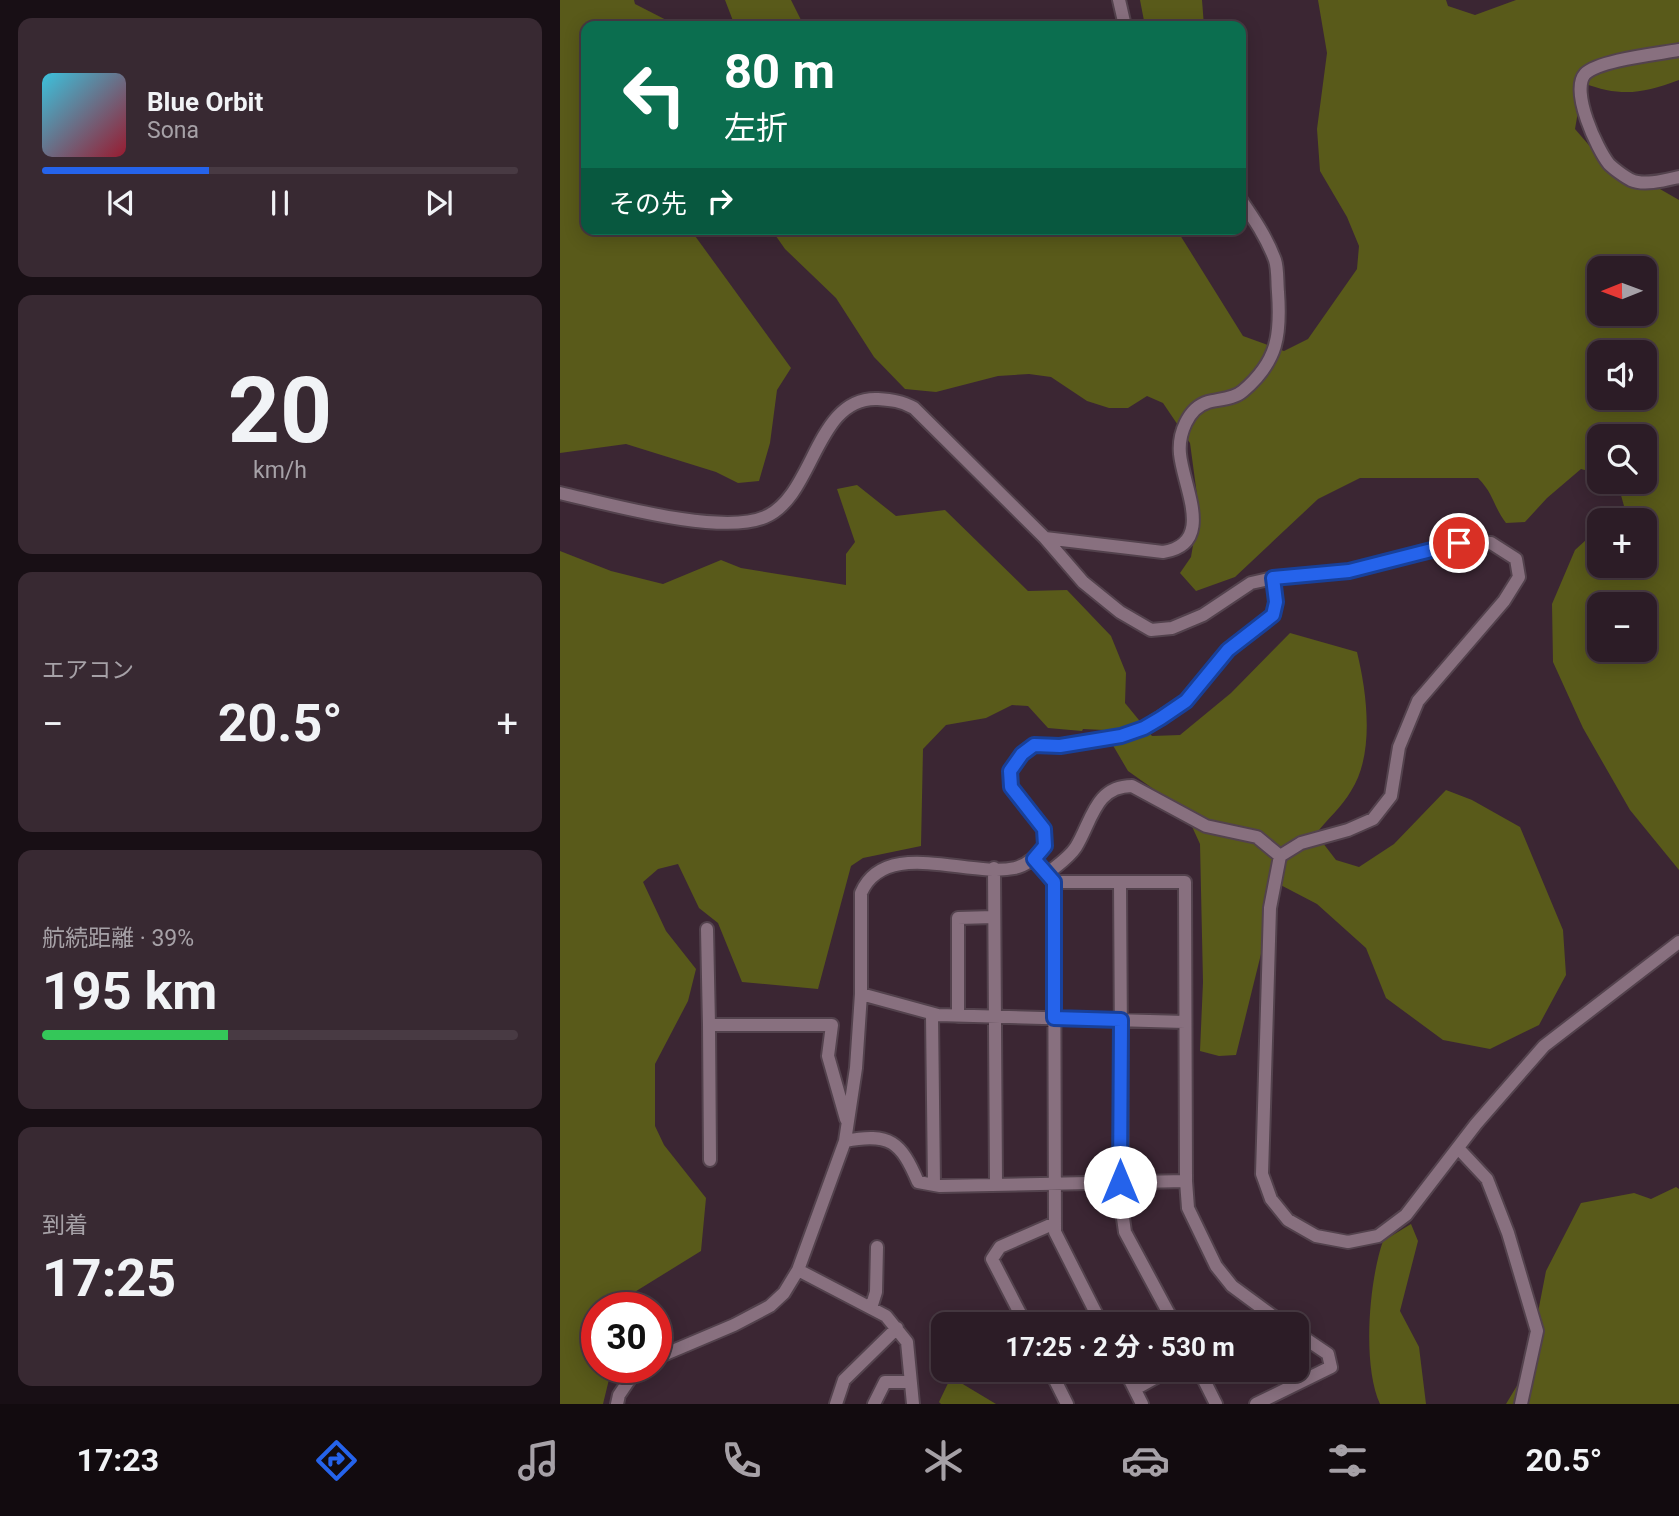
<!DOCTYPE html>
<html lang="ja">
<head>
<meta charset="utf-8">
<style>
  body { margin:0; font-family:Roboto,"Noto Sans JP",sans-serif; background:#382932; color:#f1f3f6; height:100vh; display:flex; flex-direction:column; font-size:26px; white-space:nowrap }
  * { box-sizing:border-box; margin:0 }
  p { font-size:23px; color:#a6a1a7 }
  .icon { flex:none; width:38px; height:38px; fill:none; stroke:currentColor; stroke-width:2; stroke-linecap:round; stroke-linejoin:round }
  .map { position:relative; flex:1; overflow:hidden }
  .details { display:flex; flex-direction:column; gap:18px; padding:18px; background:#180f15; width:560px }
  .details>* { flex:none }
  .top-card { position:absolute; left:21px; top:21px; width:665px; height:214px; border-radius:14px; box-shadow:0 4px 18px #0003,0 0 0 2px #483a43; background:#0b6e4f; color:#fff; overflow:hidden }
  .needle { width:46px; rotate:269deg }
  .controls { position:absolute; left:1027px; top:256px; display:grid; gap:14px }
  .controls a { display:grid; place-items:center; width:70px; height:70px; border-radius:14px; background:#2c1c26; box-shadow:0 4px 18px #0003,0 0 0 2px #483a43; font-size:35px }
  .speed { position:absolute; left:21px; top:1292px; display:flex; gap:14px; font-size:35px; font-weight:700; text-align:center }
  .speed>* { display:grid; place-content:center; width:91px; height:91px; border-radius:50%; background:#2c1c26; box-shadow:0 4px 18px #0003,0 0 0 2px #483a43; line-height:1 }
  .speed .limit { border:10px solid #d22; background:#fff; color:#111 }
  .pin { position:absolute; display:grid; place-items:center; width:60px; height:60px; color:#fff; margin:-30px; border:4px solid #fff; border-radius:50%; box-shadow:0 2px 7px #0007 }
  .me { position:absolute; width:77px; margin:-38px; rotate:0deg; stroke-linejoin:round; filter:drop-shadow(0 0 5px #0008) }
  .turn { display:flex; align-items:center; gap:24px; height:147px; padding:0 28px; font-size:32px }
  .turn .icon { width:91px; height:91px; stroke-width:2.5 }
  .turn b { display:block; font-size:49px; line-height:60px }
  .then { display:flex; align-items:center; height:66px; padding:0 28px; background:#0003; gap:14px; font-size:26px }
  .big { font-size:52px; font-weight:700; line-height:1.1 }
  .details .tile { flex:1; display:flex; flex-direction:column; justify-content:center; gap:10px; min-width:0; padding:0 24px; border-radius:14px; background:#382932 }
  .details .dial { align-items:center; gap:0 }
  .dial b { font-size:91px; line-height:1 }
  .song { display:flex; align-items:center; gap:21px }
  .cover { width:84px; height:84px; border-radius:10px; background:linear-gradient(135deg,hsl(190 70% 55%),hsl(350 70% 35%)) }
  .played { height:7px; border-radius:4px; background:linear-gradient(90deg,#2563eb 35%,#483a43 35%) }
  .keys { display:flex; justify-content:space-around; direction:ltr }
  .heat { display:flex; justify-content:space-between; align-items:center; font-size:38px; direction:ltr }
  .charge { height:10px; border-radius:5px; background:linear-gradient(90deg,#34c759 39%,#483a43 0) }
  .trip { position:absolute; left:371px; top:1312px; width:378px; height:70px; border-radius:14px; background:#2c1c26; box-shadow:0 4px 18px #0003,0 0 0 2px #483a43; font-weight:700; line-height:70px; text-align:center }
  .tabs { display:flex; height:112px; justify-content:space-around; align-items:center; background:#120b0f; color:#a6a1a7 }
  .tabs .icon { width:49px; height:49px }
  .tabs .current { color:#2563eb }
  .tabs b { font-size:32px; color:#f1f3f6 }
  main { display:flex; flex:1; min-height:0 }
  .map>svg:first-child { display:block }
  .green { fill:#595a1a; fill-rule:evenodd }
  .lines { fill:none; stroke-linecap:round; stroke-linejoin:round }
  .minor-casing { stroke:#53424d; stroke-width:16 }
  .minor { stroke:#88707f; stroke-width:12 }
  .route-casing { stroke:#184099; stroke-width:18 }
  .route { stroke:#2563eb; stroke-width:12 }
</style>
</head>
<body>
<main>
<section class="details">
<div class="tile">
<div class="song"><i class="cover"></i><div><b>Blue Orbit</b><p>Sona</p></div></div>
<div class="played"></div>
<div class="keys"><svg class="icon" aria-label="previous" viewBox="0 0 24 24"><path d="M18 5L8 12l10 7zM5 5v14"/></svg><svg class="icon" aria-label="pause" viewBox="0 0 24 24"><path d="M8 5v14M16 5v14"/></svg><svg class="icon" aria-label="next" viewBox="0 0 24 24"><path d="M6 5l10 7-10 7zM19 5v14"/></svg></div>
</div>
<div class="tile dial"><b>20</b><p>km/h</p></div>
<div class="tile"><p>エアコン</p>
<div class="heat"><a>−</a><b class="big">20.5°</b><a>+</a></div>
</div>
<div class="tile"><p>航続距離 · 39%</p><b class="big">195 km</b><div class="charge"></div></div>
<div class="tile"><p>到着</p><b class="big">17:25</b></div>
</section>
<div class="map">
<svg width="1119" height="1404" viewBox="0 0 1119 1404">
  <rect width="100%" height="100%" fill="#3b2633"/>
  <path class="green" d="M0,0H74L75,4L118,26H26V229H130L231,368L217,390L210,443L199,481L178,483L156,472L66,444L0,453Z
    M165,0H231L244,26H175Z
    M580,0H642L644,26H585Z
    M758,0H886L888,6L915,15L956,0H1119V80C1081,94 1061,97 1023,83L1015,129L1034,151L1119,200V870L1070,810L1023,728L993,662L992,604L1015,550L1039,528L1040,565H1085V520H1049L1064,506L1057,481H1085V436H1040L1039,474L1021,469L987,498L965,522L946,523C933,506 934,494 918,478H800L758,499L675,577L636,591L620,573L631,557L639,510L630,443L603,403L587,396L568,408H549L527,401L491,377L469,374L438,376L376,392L345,389L314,357L276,298L225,249L211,229H624L620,235L683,336L724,351L748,339L797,269L799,246L787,217L760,171L757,129L767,53ZM1040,268H1085V313H1040ZM1040,352H1085V397H1040ZM1040,604H1085V649H1040Z
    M297,485L336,516L385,510L468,591L507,590L551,636L566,673L565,703L592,736L620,735L671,693L730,633L797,652C807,693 815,754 791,791C782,807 767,819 756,834L776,860L799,867L834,844L886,790L912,800L960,827L1003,930L1006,975L979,1025L930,1049L883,1040L826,998L806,948L757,904L711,880L701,954L676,1055L659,1056L640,1051L643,982L640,844L629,820L616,805L568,771L544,730L523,729L522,731L488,728L468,706L452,705L426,718L386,725L363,749L361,846L303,858L291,866L258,989L182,982L158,923L139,908L118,864L98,869L83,882L106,931L136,969L128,1001L95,1064V1126L104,1145L146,1198L141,1251L65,1298V1307H37V1367H52L43,1404H0V551L51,571L103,584L161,560L181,568L286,585V554L295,542L277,489Z
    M1116,1187L1119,1189V1404H946L967,1369L986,1271L1021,1203L1074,1193L1091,1199Z
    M851,1224L858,1241L840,1311L859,1347L866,1404H820C802,1365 809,1281 823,1241Z
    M391,1377L436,1404H381L379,1402Z"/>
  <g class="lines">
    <defs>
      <path id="minor" d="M559,0L565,26
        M1119,50C1098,54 1039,60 1025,74C1010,91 1037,149 1049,164C1054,169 1065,177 1071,180C1084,186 1106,180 1119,177
        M0,493C49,504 161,536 205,517C255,496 255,396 318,399C331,400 342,401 354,408L485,538L523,582L560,612L591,630L612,628L643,615L691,583L713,578L789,571L899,543H931L956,559L959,577L944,601L858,701L839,747L831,796L813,819L788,830L741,843L720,856L710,908L702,1174L711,1199L728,1220L756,1236L788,1242L818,1236L846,1215L916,1124L984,1046L1119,942
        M485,538L603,552C656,544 623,487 620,454C618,434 628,408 648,402C659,399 674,399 683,391C718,361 721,335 718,292C717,282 718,269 715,260C707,238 694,219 681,200
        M474,859L494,882L495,1232L542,1325
        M434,868L436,1185
        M487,874C496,866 509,858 516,847C532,821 535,786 572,786L646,826L697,837L720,856
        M560,882L562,1211L565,1232L615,1325
        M147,929L149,1025H272L268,1056L286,1119
        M301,994L378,1015L625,1022
        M372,1015L374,1185
        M398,1016V918L434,917
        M149,1025L150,1160
        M285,1141C330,1132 341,1142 358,1182L380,1186L626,1181L625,882H494
        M898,1148L927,1179L948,1233L977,1331L961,1404
        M626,1181L628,1208L656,1266L672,1286L725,1325
        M238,1270L326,1316L347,1342L353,1404
        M311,1308L316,1292L317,1247
        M466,1325L432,1259L440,1247L495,1223
        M696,1325L713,1316
        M96,1358L174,1325L210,1306L224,1293L238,1270L285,1141L296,1068L301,994V893C325,837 408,878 455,868C468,865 477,856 485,846L484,829L451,787L450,771L462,754L474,745L500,746L561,736L584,728L626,701L668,650L713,615L716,602L713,578
        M490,1370L507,1404
        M565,1370L582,1404
        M639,1370L656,1404
        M575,1389L609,1370
        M57,1404L59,1395L78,1367
        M276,1404L284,1380L337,1328
        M314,1404L325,1382H350
        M696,1404L771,1367L768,1354L737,1333"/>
    </defs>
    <use href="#minor" class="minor-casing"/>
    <use href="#minor" class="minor"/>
  </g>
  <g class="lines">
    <defs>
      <path id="route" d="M560,1182L561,1020L494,1018V882L474,859L485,846L484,829L451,787L450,771L462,754L474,745L500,746L561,736L584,728L601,718L626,701L668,650L713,615L716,602L713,578L789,571L899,543"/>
    </defs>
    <use href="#route" class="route-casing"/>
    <use href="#route" class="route"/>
  </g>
</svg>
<div class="controls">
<a><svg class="needle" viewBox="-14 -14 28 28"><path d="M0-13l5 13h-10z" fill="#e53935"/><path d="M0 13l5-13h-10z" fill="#a6a1a7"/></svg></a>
<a><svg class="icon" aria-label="sound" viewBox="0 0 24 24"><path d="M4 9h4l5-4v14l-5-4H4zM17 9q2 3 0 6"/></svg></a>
<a><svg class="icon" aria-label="search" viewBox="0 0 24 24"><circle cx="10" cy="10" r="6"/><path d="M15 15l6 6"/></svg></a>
<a>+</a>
<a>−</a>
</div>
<div class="speed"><div class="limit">30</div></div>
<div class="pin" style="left:899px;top:543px;background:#d93025"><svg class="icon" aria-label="arrive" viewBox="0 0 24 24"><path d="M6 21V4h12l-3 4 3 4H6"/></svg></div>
<svg class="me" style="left:560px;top:1182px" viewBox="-20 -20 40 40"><circle r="19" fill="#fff"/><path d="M0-13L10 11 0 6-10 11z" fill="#2563eb"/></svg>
<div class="trip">17:25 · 2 分 · 530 m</div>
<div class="top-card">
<div class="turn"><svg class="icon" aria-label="left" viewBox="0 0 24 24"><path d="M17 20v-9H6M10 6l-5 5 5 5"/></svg><div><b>80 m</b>左折</div></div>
<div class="then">その先<svg class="icon" aria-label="right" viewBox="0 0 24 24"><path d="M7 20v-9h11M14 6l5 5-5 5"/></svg></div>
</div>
</div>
</main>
<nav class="tabs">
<b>17:23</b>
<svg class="icon current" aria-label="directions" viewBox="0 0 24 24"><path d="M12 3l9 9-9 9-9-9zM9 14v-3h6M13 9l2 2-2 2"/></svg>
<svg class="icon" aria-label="music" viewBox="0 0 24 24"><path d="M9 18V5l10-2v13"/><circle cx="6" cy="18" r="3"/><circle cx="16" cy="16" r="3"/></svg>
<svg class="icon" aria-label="phone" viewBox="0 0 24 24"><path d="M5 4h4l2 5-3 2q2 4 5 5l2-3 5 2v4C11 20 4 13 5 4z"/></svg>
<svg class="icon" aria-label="climate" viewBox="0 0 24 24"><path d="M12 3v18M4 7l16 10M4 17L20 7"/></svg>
<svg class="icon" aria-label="car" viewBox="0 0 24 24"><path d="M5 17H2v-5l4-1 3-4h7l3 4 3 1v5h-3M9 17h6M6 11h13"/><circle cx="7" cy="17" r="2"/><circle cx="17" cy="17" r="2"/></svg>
<svg class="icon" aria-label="filters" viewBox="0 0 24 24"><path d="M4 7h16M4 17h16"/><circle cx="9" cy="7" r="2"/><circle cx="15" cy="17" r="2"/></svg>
<b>20.5°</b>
</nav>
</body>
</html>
